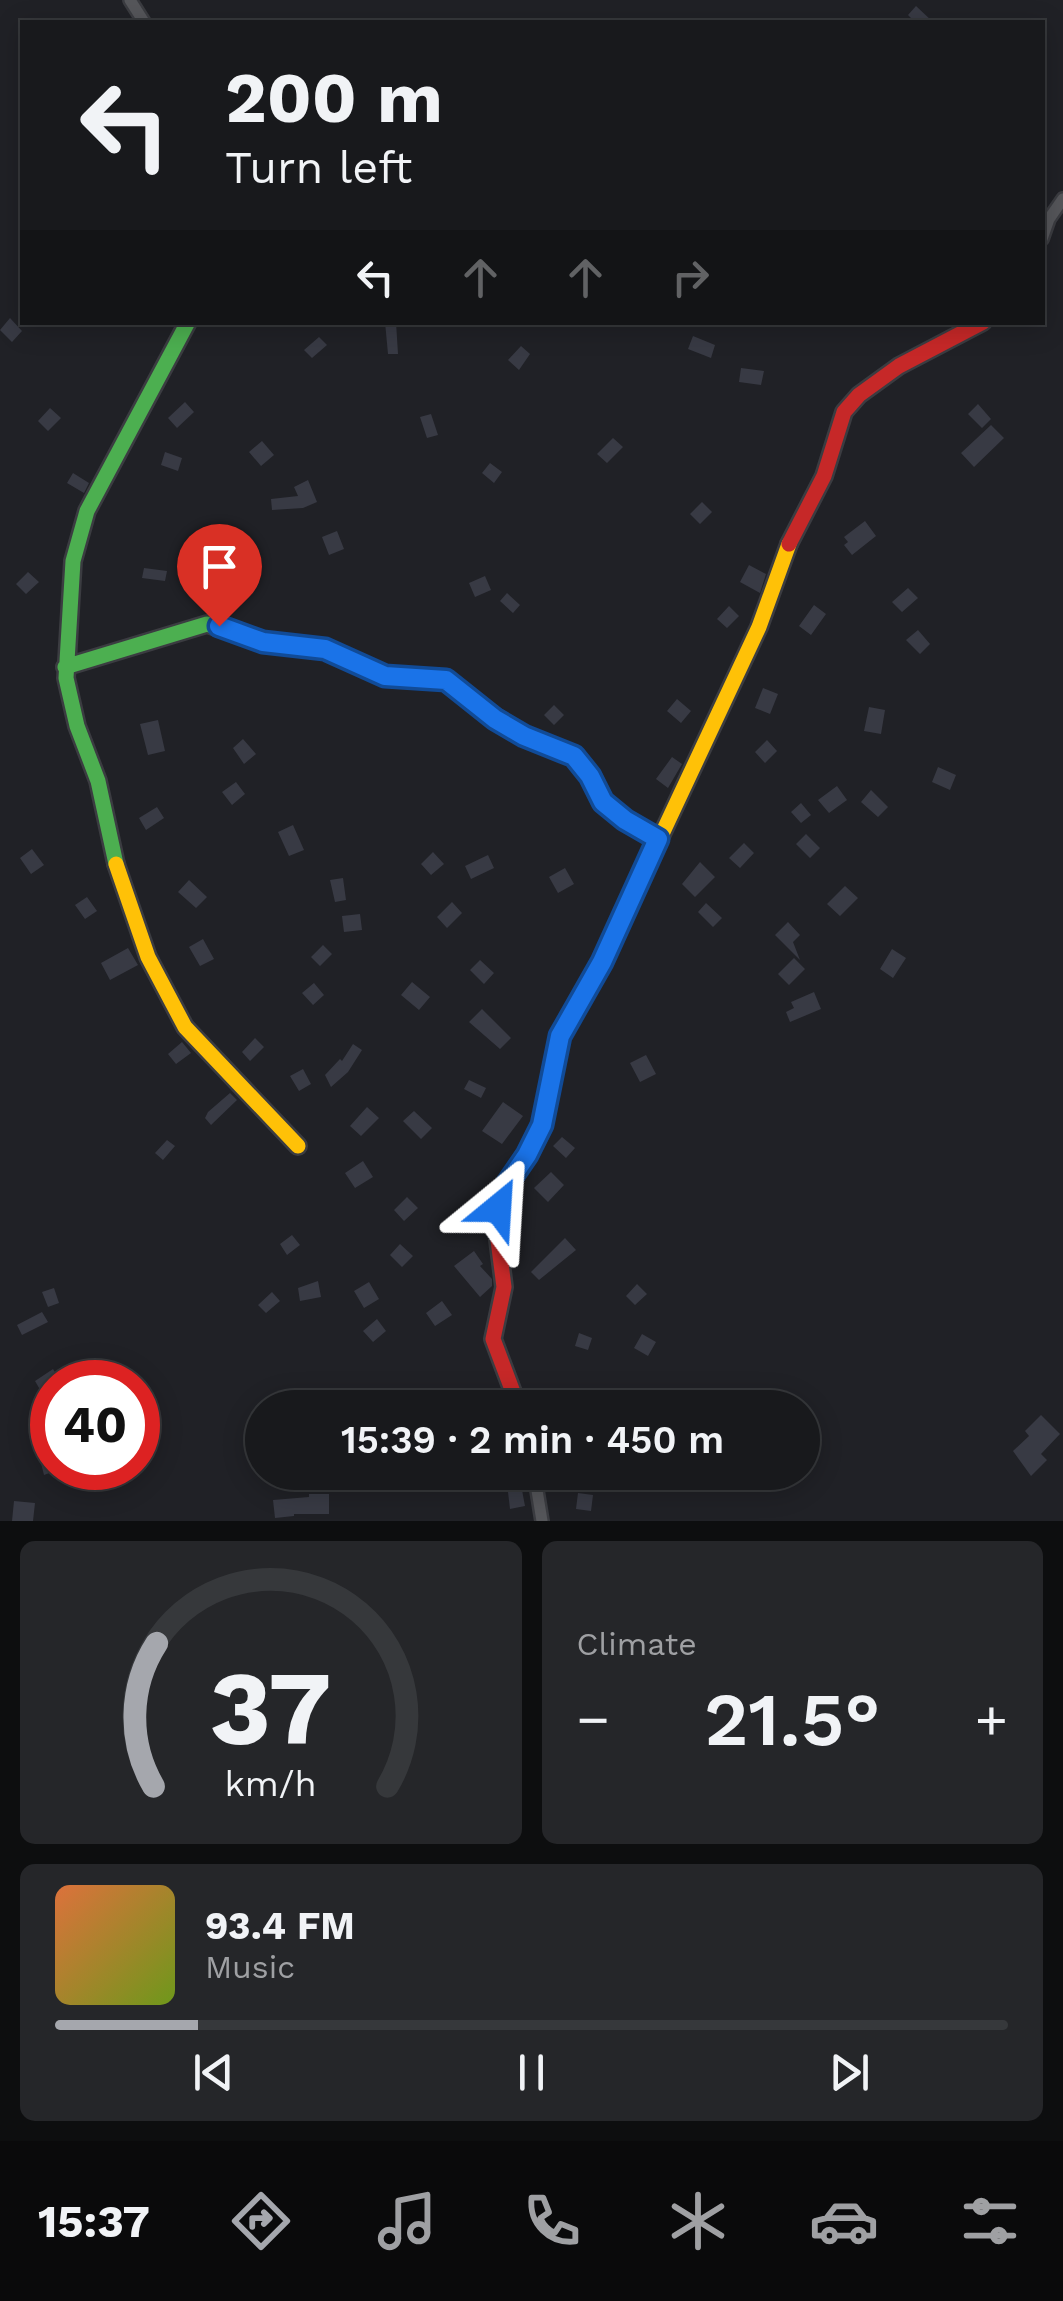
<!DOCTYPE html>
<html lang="en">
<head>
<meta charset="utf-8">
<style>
  body { margin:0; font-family:"Work Sans",sans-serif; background:#252629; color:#f1f3f6; height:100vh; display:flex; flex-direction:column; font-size:38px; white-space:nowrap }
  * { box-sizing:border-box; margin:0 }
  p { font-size:32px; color:#9fa0a3 }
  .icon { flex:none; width:55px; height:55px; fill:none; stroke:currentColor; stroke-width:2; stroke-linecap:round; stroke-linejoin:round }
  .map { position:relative; height:1521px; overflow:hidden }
  .panel { display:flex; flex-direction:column; gap:20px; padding:20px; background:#0d0e0f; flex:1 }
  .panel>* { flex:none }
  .hud { position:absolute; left:20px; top:20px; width:1025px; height:305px; border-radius:0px; box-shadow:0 5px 25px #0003,0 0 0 2px #36383b; background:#18191c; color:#f1f3f6; overflow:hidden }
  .speed { position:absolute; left:30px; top:1360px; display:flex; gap:20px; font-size:50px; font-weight:700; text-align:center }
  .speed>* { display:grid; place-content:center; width:130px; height:130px; border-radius:50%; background:#18191c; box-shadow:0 5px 25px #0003,0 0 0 2px #36383b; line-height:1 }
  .speed .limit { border:15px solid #d22; background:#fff; color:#111 }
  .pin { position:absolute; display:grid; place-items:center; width:85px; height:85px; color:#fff; margin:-102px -42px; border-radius:50% 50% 50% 0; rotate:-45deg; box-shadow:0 0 10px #0007 }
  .pin .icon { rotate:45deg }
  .me { position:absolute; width:110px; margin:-55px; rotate:27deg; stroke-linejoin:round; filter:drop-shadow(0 0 8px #0008) }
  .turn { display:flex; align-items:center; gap:35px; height:210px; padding:0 40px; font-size:45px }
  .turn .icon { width:130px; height:130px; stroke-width:2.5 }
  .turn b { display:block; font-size:70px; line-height:85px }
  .lanes { display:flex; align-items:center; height:95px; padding:0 40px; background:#0003; justify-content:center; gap:50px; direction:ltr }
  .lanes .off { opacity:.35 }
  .big { font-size:75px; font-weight:600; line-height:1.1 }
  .panel .tile { flex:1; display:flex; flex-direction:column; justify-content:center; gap:15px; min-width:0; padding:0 35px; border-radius:15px; background:#252629 }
  .panel .dial { align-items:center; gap:0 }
  .dial svg { height:260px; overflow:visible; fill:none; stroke:#36383b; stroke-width:7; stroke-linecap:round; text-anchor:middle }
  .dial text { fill:#f1f3f6; stroke:none }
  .song { display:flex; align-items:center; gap:30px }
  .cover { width:120px; height:120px; border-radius:15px; background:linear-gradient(135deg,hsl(20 70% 55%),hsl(80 70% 35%)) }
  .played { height:10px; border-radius:5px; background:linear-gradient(90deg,#a5a7ad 15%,#36383b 15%) }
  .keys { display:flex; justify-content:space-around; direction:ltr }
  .heat { display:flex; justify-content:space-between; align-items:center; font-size:55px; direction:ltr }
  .panel .tiles { flex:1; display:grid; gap:20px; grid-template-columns:1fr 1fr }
  .tile:last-child { grid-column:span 2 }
  .trip { position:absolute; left:245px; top:1390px; width:575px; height:100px; border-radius:50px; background:#18191c; box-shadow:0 5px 25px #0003,0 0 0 2px #36383b; font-weight:600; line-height:100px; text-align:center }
  .menu { display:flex; height:160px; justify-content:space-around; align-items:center; background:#0a0a0b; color:#9fa0a3 }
  .menu .icon { width:70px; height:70px }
  .menu .on { color:#a5a7ad }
  .menu b { font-size:45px; color:#f1f3f6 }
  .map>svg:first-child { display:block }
  .building { fill:#383a44 }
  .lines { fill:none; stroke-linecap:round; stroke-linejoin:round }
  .street-casing { stroke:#3b3c41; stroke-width:16 }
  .fast-casing { stroke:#3b3c41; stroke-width:20 }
  .slow-casing { stroke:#3b3c41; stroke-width:20 }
  .jam-casing { stroke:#3b3c41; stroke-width:20 }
  .street { stroke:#55565a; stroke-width:11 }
  .fast { stroke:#4caf50; stroke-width:15 }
  .slow { stroke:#ffc107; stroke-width:15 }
  .jam { stroke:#c62828; stroke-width:15 }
  .route-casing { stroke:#114b97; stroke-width:25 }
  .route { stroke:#1a73e8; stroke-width:18 }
</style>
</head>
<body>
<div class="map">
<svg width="1063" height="1521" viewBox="0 0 1063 1521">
  <rect width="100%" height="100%" fill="#202126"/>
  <path class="building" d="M916,6L933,22H915L908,15Z
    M10,318L22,331L12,342L0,330Z
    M385,322H396L398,354H388Z
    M693,336L715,345L711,358L688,349Z
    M319,337L327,345L312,358L304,350Z
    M521,346L530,354L519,370L508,360Z
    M741,368L764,371L761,385L739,382Z
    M185,402L194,412L177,428L168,418Z
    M978,404L991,419L982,428L968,414Z
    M50,408L61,418L48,431L38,421Z
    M431,414L438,435L427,438L420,417Z
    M991,425L1004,438L974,467L961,453Z
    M613,438L623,447L607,463L597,454Z
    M262,441L274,455L261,466L249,452Z
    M165,452L182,458L178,471L161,465Z
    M490,463L502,472L494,483L482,473Z
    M73,473L89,483L84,493L67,483Z
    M308,480L317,502L303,508L272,510L271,499L298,496L294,487Z
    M702,502L712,512L700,524L690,514Z
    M865,521L876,536L852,555L844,545L848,542L844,537Z
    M337,531L344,549L329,555L322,537Z
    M749,565L766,574L760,593L740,582Z
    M144,568L167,571L165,581L142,578Z
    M28,572L39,582L26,594L16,584Z
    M485,576L491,590L475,597L469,583Z
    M201,582L222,583L221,597L200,596Z
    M908,588L918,598L902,612L892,602Z
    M507,593L520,605L513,613L500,601Z
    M814,605L826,614L811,635L799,626Z
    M729,606L739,616L727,628L717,619Z
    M918,630L930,644L920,654L906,640Z
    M763,688L778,694L770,714L755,708Z
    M677,699L691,711L681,723L667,711Z
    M554,705L564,715L554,725L544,715Z
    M869,707L885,710L881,734L864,731Z
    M158,720L165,751L148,755L140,724Z
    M243,739L256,754L244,764L233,748Z
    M767,740L777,751L765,763L755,752Z
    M672,757L682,764L668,788L656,779Z
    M938,767L956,775L950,790L932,782Z
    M236,782L245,794L232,805L222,792Z
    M837,786L847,800L829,813L818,800Z
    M871,790L888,807L878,817L861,802Z
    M801,803L811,815L801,823L791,812Z
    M157,807L164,818L146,830L139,818Z
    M293,825L304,850L289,856L278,832Z
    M806,834L820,848L810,858L796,844Z
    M744,843L754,853L740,868L729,858Z
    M32,849L44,865L31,874L20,858Z
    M433,852L444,864L431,875L421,864Z
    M488,855L494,868L471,879L465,866Z
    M700,862L715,877L695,897L682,884Z
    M565,868L574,884L558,893L549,877Z
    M343,878L346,900L335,902L330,880Z
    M189,880L207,897L196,908L178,892Z
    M845,886L858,898L840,916L827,904Z
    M87,897L97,911L85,919L75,905Z
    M452,902L462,913L447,928L437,917Z
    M706,903L722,918L713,927L698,912Z
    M360,914L362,930L344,932L342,916Z
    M788,922L800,935L793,942L800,960L775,935Z
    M203,939L214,959L200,966L189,947Z
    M323,945L332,954L320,966L311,957Z
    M128,948L138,965L110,980L101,963Z
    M892,949L906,958L893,978L880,969Z
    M794,958L805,969L789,985L778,974Z
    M480,960L494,973L484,984L470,970Z
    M412,982L430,997L419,1010L401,995Z
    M314,983L324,995L313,1005L302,993Z
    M814,992L821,1009L790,1022L786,1012L794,1008L791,1002Z
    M482,1009L511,1038L500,1049L469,1022Z
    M255,1038L264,1047L250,1061L242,1052Z
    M182,1042L191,1053L176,1064L168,1054Z
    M353,1044L362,1050L348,1072L331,1087L325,1075L340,1059L342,1061Z
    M646,1055L656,1074L640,1082L630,1063Z
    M303,1069L311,1084L299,1091L290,1076Z
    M469,1080L486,1088L481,1098L464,1089Z
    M230,1093L237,1100L211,1125L205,1118L208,1112Z
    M503,1102L523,1116L502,1144L482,1131Z
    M367,1107L379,1118L361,1136L350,1126Z
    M414,1111L432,1128L421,1139L403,1121Z
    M562,1137L575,1148L566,1158L553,1146Z
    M167,1140L175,1146L163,1160L155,1153Z
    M363,1161L373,1177L355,1188L345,1173Z
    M551,1172L564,1185L548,1202L534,1188Z
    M407,1197L418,1208L404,1221L394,1210Z
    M292,1235L300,1245L287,1255L280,1244Z
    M565,1238L576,1250L539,1280L531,1272Z
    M400,1244L413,1256L402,1267L390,1255Z
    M474,1251L483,1264L480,1266L492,1279V1286L480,1297L454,1266Z
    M318,1281L321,1297L300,1301L298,1288Z
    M369,1282L379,1299L364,1308L354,1291Z
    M637,1284L647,1294L635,1305L626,1296Z
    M54,1288L59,1303L48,1307L42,1292Z
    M272,1292L280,1301L266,1313L258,1305Z
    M442,1301L452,1315L435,1326L426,1313Z
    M42,1312L48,1322L22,1335L17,1325Z
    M377,1319L386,1331L373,1342L363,1331Z
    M579,1333L592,1338L588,1350L575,1346Z
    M642,1334L656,1342L648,1356L634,1348Z
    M53,1369L61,1382H52V1387L42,1393L35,1381Z
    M148,1386L153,1404L139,1407L138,1389Z
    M560,1389L582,1408H552L556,1402L552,1399Z
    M368,1391L378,1408H339Z
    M1041,1415L1060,1434L1041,1454L1047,1460L1031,1476L1013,1451L1029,1436L1025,1431Z
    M52,1452V1472L44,1475L39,1455Z
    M360,1472H376L367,1491L354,1484Z
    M522,1490L525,1506L510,1509L508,1492Z
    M578,1493L593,1495L591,1511L576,1509Z
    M309,1494H329V1514H294V1516L275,1518L273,1500L309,1497Z
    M14,1501L35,1503L33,1521H12Z"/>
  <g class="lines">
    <defs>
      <path id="street" d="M130,0L144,22
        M1042,239L1049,219L1063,199
        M534,1472L542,1521"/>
      <path id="fast" d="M65,667L207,624L263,642L325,649L385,677L439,678L524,736L573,756L590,776L603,802L625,820L658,839
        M116,864L98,781L77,726L66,678L73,561L87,511L188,322"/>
      <path id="slow" d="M116,864L148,957L185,1027L298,1146
        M567,1024L602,962L759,627L789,544"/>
      <path id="jam" d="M789,544L824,476L844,412L859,395L899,366L983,322
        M519,1408L493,1339L504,1287L498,1240L499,1208L501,1193L527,1155L542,1125L560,1036L567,1024"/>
    </defs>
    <use href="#street" class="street-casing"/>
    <use href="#fast" class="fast-casing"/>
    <use href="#slow" class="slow-casing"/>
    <use href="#jam" class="jam-casing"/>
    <use href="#street" class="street"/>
    <use href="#fast" class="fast"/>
    <use href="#slow" class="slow"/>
    <use href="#jam" class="jam"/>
  </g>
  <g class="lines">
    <defs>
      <path id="route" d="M219,626L263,642L325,649L385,676L446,680L495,719L524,736L574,756L590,776L603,802L625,820L658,839L602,962L560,1036L542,1125L527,1155L501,1193L498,1208"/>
    </defs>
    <use href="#route" class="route-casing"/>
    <use href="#route" class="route"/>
  </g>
</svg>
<div class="speed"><div class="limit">40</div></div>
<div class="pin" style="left:219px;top:626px;background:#d93025"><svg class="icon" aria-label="arrive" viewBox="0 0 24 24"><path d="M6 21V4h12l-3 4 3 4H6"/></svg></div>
<svg class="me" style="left:498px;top:1208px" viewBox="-20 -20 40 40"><path d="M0-17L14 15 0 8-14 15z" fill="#1a73e8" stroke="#fff" stroke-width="4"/></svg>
<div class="trip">15:39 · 2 min · 450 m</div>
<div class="hud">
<div class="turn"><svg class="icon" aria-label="left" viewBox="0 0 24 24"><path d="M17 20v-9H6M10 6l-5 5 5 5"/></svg><div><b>200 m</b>Turn left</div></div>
<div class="lanes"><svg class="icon" aria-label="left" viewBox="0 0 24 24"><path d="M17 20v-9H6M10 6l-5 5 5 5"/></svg><svg class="icon off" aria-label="ahead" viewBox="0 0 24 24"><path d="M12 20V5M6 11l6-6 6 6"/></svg><svg class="icon off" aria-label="ahead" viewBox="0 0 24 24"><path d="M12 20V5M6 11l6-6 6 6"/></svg><svg class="icon off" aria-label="right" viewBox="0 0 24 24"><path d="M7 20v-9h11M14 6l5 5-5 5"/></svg></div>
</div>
</div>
<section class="panel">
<div class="tiles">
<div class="tile dial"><svg viewBox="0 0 100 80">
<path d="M14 69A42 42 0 1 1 86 69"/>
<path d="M14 69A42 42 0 0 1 15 25" stroke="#a5a7ad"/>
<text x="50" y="56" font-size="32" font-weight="700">37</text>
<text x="50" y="72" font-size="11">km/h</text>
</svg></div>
<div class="tile"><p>Climate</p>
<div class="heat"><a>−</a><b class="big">21.5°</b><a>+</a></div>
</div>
<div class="tile">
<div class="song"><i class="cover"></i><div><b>93.4 FM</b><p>Music</p></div></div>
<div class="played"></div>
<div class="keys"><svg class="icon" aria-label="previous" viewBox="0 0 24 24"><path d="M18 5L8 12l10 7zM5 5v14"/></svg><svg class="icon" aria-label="pause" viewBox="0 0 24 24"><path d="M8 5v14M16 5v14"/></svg><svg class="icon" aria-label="next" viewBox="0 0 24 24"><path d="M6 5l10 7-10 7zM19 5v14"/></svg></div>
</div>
</div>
</section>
<nav class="menu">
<b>15:37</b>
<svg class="icon on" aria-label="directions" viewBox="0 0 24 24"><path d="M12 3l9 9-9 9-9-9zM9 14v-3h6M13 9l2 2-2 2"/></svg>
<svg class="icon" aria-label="music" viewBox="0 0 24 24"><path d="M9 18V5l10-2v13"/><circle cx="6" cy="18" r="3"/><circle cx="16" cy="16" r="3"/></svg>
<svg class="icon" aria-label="phone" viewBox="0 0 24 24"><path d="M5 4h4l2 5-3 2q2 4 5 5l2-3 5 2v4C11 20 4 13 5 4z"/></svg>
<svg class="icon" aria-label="climate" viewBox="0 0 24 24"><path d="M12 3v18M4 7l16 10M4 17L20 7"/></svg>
<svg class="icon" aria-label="car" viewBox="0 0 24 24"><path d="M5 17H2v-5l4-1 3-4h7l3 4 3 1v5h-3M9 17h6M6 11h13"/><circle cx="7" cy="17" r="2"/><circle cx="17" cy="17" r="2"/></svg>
<svg class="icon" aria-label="filters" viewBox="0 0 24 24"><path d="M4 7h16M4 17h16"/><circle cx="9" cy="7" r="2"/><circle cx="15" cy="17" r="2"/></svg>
</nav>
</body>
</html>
